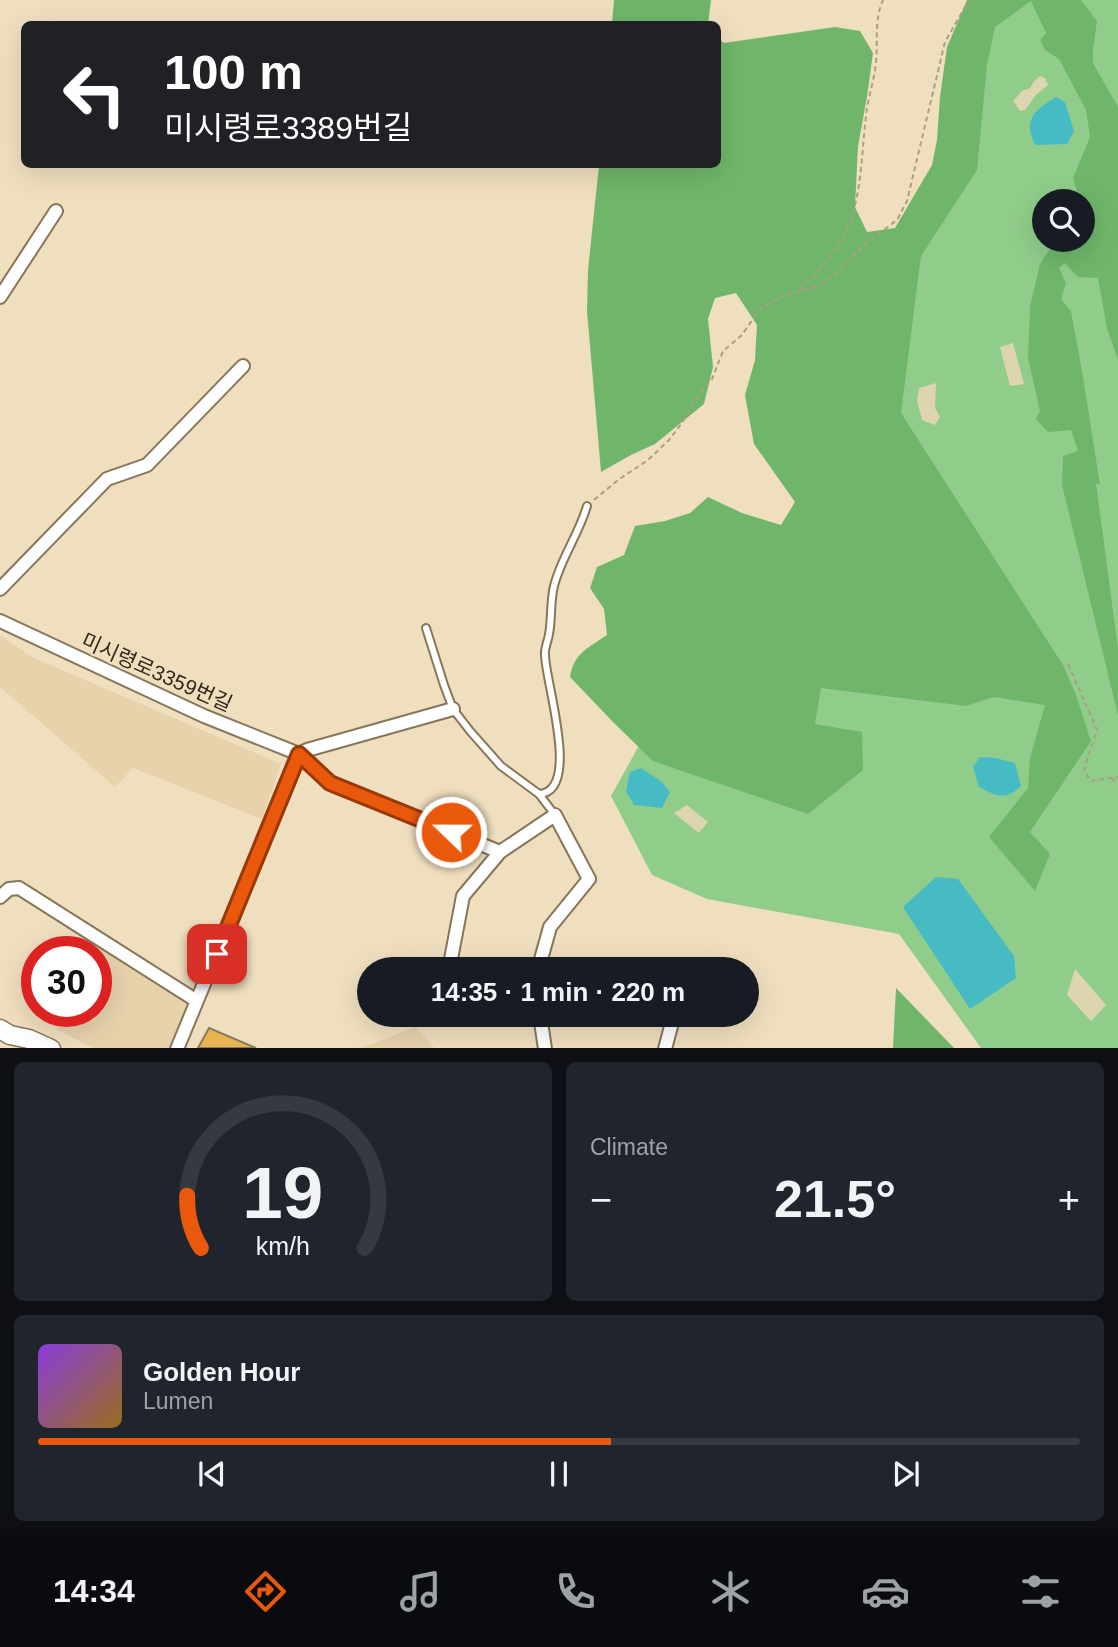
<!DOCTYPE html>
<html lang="en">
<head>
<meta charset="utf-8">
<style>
  body { margin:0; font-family:Helvetica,"Noto Sans KR",sans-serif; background:#20242c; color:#f1f3f6; height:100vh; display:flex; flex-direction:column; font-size:26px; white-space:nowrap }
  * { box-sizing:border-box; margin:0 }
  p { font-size:23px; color:#9ea1a6 }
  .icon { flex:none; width:38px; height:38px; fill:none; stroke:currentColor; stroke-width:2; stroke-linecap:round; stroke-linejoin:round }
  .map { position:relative; height:1048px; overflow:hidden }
  .sheet { display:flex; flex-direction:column; gap:14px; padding:14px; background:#0d0f14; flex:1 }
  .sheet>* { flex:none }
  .hud { position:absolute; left:21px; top:21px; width:700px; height:147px; border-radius:10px; box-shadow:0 7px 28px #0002; background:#202124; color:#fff; overflow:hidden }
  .fabs { position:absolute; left:1032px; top:189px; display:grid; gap:14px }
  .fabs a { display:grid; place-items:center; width:63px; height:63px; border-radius:50%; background:#171b24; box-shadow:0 7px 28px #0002; font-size:35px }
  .speed { position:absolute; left:21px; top:936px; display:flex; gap:14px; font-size:35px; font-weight:700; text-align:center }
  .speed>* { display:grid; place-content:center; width:91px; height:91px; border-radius:50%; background:#171b24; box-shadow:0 7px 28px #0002; line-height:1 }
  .speed .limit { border:10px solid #d22; background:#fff; color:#111 }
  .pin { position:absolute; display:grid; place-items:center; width:60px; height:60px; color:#fff; margin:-30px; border-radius:14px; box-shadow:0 4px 10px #0006 }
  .me { position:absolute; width:77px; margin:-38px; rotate:292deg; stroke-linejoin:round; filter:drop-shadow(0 0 5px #0008) }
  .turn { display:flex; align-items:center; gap:24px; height:147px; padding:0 28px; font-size:32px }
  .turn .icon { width:91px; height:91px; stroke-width:2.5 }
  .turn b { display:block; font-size:49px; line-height:60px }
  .big { font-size:52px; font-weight:700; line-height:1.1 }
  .sheet .widget { flex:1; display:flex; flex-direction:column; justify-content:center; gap:10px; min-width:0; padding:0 24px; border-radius:10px; background:#20242c }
  .sheet .dial { align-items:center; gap:0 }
  .dial svg { height:182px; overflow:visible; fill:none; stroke:#363941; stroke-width:7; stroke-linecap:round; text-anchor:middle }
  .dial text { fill:#f1f3f6; stroke:none }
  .song { display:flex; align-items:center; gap:21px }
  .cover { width:84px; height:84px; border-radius:10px; background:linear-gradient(135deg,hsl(270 70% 55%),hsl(40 70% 35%)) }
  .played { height:7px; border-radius:4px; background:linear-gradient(90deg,#ea580c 55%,#363941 55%) }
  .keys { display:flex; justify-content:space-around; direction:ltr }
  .heat { display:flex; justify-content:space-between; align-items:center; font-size:38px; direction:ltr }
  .sheet .tiles { flex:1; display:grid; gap:14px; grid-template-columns:1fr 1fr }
  .widget:last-child { grid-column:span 2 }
  .trip { position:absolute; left:357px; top:957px; width:402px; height:70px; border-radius:35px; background:#171b24; box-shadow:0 7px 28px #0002; font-weight:700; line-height:70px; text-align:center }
  .menu { display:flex; height:112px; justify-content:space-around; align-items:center; background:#090b0e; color:#9ea1a6 }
  .menu .icon { width:49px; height:49px }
  .menu .on { color:#ea580c }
  .menu b { font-size:32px; color:#f1f3f6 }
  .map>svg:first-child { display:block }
  .built { fill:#e7d2ac }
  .green { fill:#90cd8b; fill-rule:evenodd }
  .forest { fill:#6fb66a }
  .sand { fill:#ddd4b0 }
  .water { fill:#47bbc3 }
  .building { fill:#e6b552; stroke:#897a5d; stroke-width:2 }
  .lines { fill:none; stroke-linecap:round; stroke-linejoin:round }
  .lane-casing { stroke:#86765a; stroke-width:10 }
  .street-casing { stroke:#86765a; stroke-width:16 }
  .secondary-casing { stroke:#86765a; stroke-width:21 }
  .path { stroke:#ac9e86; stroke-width:2; stroke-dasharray:5 3.5; stroke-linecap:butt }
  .lane { stroke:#fff; stroke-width:6 }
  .street { stroke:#fff; stroke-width:12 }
  .secondary { stroke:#fff; stroke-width:18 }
  .route-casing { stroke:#983908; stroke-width:18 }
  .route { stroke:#ea580c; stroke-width:12 }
  .labels { text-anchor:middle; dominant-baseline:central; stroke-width:5; stroke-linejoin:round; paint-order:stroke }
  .street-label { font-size:21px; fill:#2f281d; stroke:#f0dfbf }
</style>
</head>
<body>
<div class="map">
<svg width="1118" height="1049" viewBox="0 0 1118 1049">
  <rect width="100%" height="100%" fill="#f0dfbf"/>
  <path class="built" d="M0,635L32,657L281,764L262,819L133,768L115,787L0,687Z
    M101,950L190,1005L172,1048H93L56,1029L66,1012H96V959Z
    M416,1027L434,1048H361Z"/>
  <path class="green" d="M1002,0H1118V1048H981L899,934L707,899L652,875L611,796L647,731L756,724L890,424L910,256L987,17ZM1045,201H1083V240H1045Z"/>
  <path class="forest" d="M614,0H711L708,24H612Z
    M967,0H1081L1097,21L1093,49V63L1118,107V360L1107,328L1098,278L1078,277L1065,263L1059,268L1066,283L1061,299L1071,311L1083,377L1100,485L1096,483L1118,649V715L1062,485L1063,456L1078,451L1071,430L1048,432L1036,419L1040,411L1028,358L1030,306L1040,264L1056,240H1083V201H1080L1073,178L1090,137L1086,110L1059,59L1045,50L1040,40L1046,33L1031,1L995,27L987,65L977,170L921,256L901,413L1063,665L1076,695L1091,741L1030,832L1050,854L1035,891L989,837L1028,788L1030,758L1045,705L994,697L966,706L821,688L815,724L862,732L863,770L808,814L653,761L613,722L570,677C574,653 588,648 607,635L604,609L590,588L597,567L624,555L635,526L665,521L690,513L708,497L742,513L781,525L795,502L754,444L745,395L755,360L757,325L736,293L715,298L708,319L713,367L704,404L655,444L631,455L601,472L587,311L588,270L599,165L718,164V38L724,43L835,27L860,31L873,53L867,97L858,146L855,207L867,232L895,228L932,165L937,140L940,97L947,47Z
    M896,988L954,1048H893Z"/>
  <path class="sand" d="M1040,76L1045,78L1048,85L1036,95L1025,110L1020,111L1013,101L1022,91L1030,88L1035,80Z
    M1013,343L1024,384L1010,386L1000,347Z
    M936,383L935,408L940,417L935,425L922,420L917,400L919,388Z
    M687,805L708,822L699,833L674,813Z
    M1075,969L1106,1005L1091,1021L1067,995Z"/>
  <path class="water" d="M1056,97L1065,102L1074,131L1067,144L1035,145C1033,140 1030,133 1030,128C1029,113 1045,104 1056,97Z
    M980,757L995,758L1015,763L1021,786C1005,801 996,796 979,787L973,767Z
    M641,768L662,782L670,792L662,808L634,805L626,791L630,772Z
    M936,877L958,879L1014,956L1016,978L970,1009L903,907Z"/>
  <path class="building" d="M209,1028L256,1048H198Z"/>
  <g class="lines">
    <defs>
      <path id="lane" d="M426,628L444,685L453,709L470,731L501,766L539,794L555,815
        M539,794C582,792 545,681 545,655C544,648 548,642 549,634C552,619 550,602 554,586C561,558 579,534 587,506"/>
      <path id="street" d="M0,297L56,211
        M0,589L107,479L147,465L243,366
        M0,621L204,716L299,754L330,783L500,852L463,896L451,959V970
        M299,754L307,750L453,709
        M500,852L555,815L589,879L550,927L538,970
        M0,897L9,889L19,888L197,1001
        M540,1015L545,1049
        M177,1049L299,754
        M665,1049L674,1015"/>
      <path id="secondary" d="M0,1029L10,1035L29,1039L51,1049"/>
    </defs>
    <use href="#lane" class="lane-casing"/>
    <use href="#street" class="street-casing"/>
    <use href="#secondary" class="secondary-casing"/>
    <path class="path" d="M800,290C820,270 844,243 852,216C862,184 862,149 866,116C868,98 874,81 876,63C878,41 874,21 883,0
      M594,500L618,480L648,460L669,440L682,423L698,396L712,379L723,351L742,335L759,310L783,296L820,285L835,275L865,244L897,220L907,201L945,42L969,0
      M1068,664L1097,730L1084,769L1090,781L1118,777
      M1111,778L1118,784"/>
    <use href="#lane" class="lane"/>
    <use href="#street" class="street"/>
    <use href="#secondary" class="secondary"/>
  </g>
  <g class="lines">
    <defs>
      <path id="route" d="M217,954L299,754L330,783L451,832"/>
    </defs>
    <use href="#route" class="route-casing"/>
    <use href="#route" class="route"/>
  </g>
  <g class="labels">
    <g class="street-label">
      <text transform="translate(157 672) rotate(24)">미시령로3359번길</text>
    </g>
  </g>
</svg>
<div class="fabs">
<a><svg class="icon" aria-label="search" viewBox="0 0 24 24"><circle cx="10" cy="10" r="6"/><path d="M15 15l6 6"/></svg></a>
</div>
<div class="speed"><div class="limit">30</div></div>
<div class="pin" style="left:217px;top:954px;background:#d93025"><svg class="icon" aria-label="arrive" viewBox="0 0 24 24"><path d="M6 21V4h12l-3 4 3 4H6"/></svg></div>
<svg class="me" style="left:451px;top:832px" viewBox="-20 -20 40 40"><circle r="17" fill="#ea580c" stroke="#fff" stroke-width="3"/><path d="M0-11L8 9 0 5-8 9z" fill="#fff"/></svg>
<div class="trip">14:35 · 1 min · 220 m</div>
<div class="hud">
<div class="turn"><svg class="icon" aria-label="left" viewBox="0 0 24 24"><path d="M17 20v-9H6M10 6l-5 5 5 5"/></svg><div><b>100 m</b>미시령로3389번길</div></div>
</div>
</div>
<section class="sheet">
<div class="tiles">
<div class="widget dial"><svg viewBox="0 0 100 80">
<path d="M14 69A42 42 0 1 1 86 69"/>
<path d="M14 69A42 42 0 0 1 8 46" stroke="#ea580c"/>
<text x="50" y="56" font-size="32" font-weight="700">19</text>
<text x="50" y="72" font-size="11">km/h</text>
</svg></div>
<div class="widget"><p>Climate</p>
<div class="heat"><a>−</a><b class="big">21.5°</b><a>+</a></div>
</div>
<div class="widget">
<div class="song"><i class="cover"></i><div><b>Golden Hour</b><p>Lumen</p></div></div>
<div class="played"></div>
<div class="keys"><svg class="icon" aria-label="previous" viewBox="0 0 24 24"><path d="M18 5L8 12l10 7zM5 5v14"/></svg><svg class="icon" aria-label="pause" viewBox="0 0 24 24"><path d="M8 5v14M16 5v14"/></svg><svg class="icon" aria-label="next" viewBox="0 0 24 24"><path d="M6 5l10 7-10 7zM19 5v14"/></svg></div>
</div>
</div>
</section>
<nav class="menu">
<b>14:34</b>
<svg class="icon on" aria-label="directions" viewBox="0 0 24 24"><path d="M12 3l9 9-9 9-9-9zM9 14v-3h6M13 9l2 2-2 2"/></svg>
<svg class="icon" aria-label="music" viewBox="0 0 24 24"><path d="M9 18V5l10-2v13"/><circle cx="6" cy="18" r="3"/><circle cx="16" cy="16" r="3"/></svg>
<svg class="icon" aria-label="phone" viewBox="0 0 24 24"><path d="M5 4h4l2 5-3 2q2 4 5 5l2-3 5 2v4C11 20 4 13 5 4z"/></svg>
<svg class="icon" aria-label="climate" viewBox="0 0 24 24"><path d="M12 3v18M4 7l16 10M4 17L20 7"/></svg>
<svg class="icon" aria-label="car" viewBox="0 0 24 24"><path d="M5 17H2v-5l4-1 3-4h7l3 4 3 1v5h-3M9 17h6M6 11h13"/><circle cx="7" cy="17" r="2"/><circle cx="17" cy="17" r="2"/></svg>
<svg class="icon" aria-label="filters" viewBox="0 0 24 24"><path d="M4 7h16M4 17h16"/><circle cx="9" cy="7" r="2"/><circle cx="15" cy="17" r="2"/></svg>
</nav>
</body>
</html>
